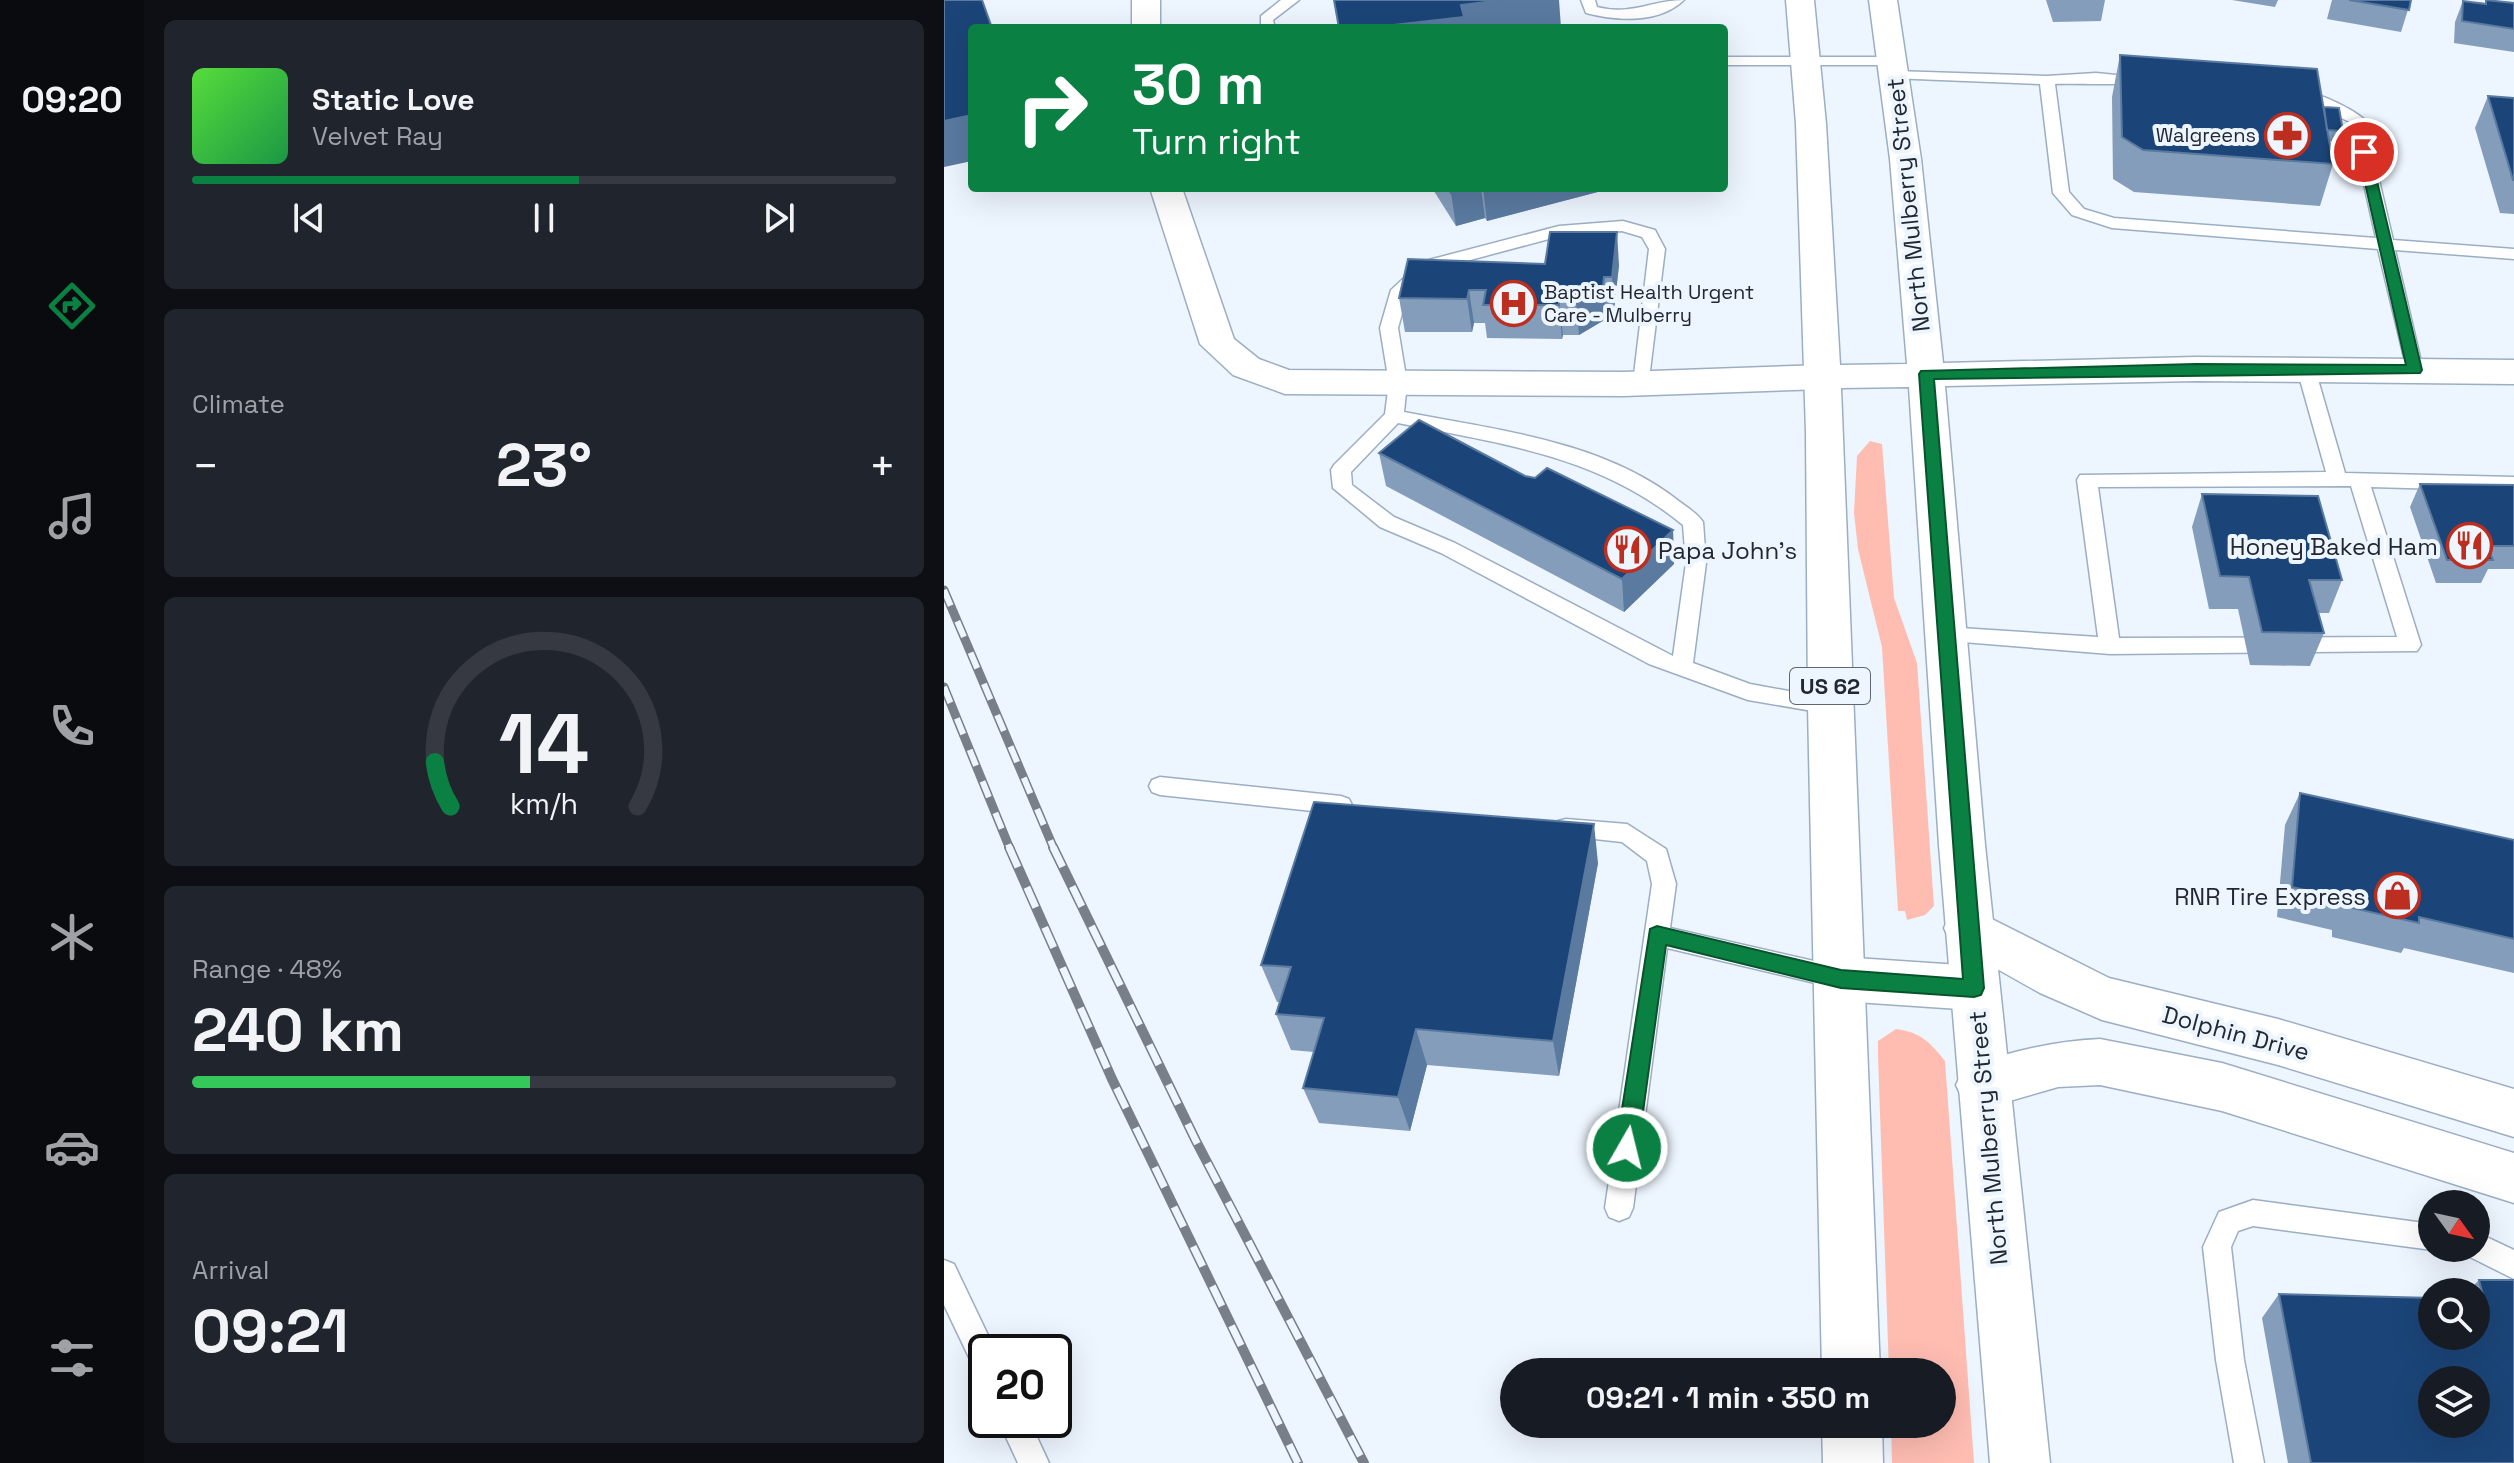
<!DOCTYPE html>
<html lang="en">
<head>
<meta charset="utf-8">
<style>
  body { margin:0; font-family:"Space Grotesk",sans-serif; background:#20242c; color:#f1f3f6; height:100vh; display:flex; flex-direction:column; font-size:30px; white-space:nowrap }
  * { box-sizing:border-box; margin:0 }
  p { font-size:26px; color:#9ea1a6 }
  .icon { flex:none; width:44px; height:44px; fill:none; stroke:currentColor; stroke-width:2; stroke-linecap:round; stroke-linejoin:round }
  .map { position:relative; flex:1; overflow:hidden }
  .drawer { display:flex; flex-direction:column; gap:20px; padding:20px; background:#0d0f14; width:800px }
  .drawer>* { flex:none }
  .guide { position:absolute; left:24px; top:24px; width:760px; height:168px; border-radius:8px; box-shadow:0 8px 32px #0002; background:#0b8043; color:#fff; overflow:hidden }
  .needle { width:52px; rotate:123deg }
  .fabs { position:absolute; left:1474px; top:1190px; display:grid; gap:16px }
  .fabs a { display:grid; place-items:center; width:72px; height:72px; border-radius:50%; background:#171b24; box-shadow:0 8px 32px #0002; font-size:40px }
  .speed { position:absolute; left:24px; top:1334px; display:flex; gap:16px; font-size:40px; font-weight:700; text-align:center }
  .speed>* { display:grid; place-content:center; width:104px; height:104px; border-radius:50%; background:#171b24; box-shadow:0 8px 32px #0002; line-height:1 }
  .speed .limit { border:4px solid #111; border-radius:12px; background:#fff; color:#111 }
  .pin { position:absolute; display:grid; place-items:center; width:68px; height:68px; color:#fff; margin:-34px; border:4px solid #fff; border-radius:50%; box-shadow:0 2px 8px #0007 }
  .me { position:absolute; width:88px; margin:-44px; rotate:8deg; stroke-linejoin:round; filter:drop-shadow(0 0 6px #0008) }
  .turn { display:flex; align-items:center; gap:28px; height:168px; padding:0 32px; font-size:36px }
  .turn .icon { width:104px; height:104px; stroke-width:2.5 }
  .turn b { display:block; font-size:56px; line-height:68px }
  .big { font-size:60px; font-weight:800; line-height:1.1 }
  .drawer .widget { flex:1; display:flex; flex-direction:column; justify-content:center; gap:12px; min-width:0; padding:0 28px; border-radius:12px; background:#20242c }
  .drawer .dial { align-items:center; gap:0 }
  .dial svg { height:208px; overflow:visible; fill:none; stroke:#363941; stroke-width:7; stroke-linecap:round; text-anchor:middle }
  .dial text { fill:#f1f3f6; stroke:none }
  .song { display:flex; align-items:center; gap:24px }
  .cover { width:96px; height:96px; border-radius:12px; background:linear-gradient(135deg,hsl(110 70% 55%),hsl(140 70% 35%)) }
  .played { height:8px; border-radius:4px; background:linear-gradient(90deg,#0b8043 55%,#363941 55%) }
  .keys { display:flex; justify-content:space-around; direction:ltr }
  .heat { display:flex; justify-content:space-between; align-items:center; font-size:44px; direction:ltr }
  .charge { height:12px; border-radius:6px; background:linear-gradient(90deg,#34c759 48%,#363941 0) }
  .trip { position:absolute; left:556px; top:1358px; width:456px; height:80px; border-radius:40px; background:#171b24; box-shadow:0 8px 32px #0002; font-weight:800; line-height:80px; text-align:center }
  main { display:flex; flex:1; min-height:0 }
  .dock { display:flex; flex-direction:column; width:144px; justify-content:space-around; align-items:center; background:#090b0e; color:#9ea1a6 }
  .dock .icon { width:56px; height:56px }
  .dock .selected { color:#0b8043 }
  .dock b { font-size:36px; color:#f1f3f6 }
  .map>svg:first-child { display:block }
  .green { fill:#ffbdb2 }
  .lines { fill:none; stroke-linecap:round; stroke-linejoin:round }
  .lane-casing { stroke:#9caec4; stroke-width:3 }
  .street-casing { stroke:#9caec4; stroke-width:3 }
  .primary-casing { stroke:#9caec4; stroke-width:3 }
  .lane { fill:#fff; fill-rule:evenodd }
  .street { fill:#fff; fill-rule:evenodd }
  .primary { fill:#fff; fill-rule:evenodd }
  .rail-far1-casing { stroke:#787f88; stroke-width:9 }
  .rail-casing { stroke:#787f88; stroke-width:10 }
  .rail-far1 { stroke:#edf5fe; stroke-width:6; stroke-dasharray:17; stroke-linecap:butt }
  .rail { stroke:#edf5fe; stroke-width:7; stroke-dasharray:22; stroke-linecap:butt }
  .wall { fill:#849dbb }
  .shaded-wall { fill:#5a7aa0 }
  .building { fill:#1b4578; stroke:#5a7aa0; stroke-width:2; fill-rule:evenodd }
  .route { fill:#0b8043; stroke:#07532c; stroke-width:2 }
  .labels { text-anchor:middle; dominant-baseline:central; stroke-width:8; stroke-linejoin:round; paint-order:stroke }
  .far-poi-label { font-size:20px; fill:#222831; stroke:#edf5fe; text-anchor:end }
  .shield { fill:#edf5fe; stroke:#5f666e; stroke-width:2 }
  .shield-label { font-size:22px; font-weight:bold; fill:#222831 }
  .street-label { font-size:24px; fill:#222831; stroke:#edf5fe }
  .poi-label { font-size:24px; fill:#222831; stroke:#edf5fe; text-anchor:end }
</style>
</head>
<body>
<main>
<nav class="dock">
<b>09:20</b>
<svg class="icon selected" aria-label="directions" viewBox="0 0 24 24"><path d="M12 3l9 9-9 9-9-9zM9 14v-3h6M13 9l2 2-2 2"/></svg>
<svg class="icon" aria-label="music" viewBox="0 0 24 24"><path d="M9 18V5l10-2v13"/><circle cx="6" cy="18" r="3"/><circle cx="16" cy="16" r="3"/></svg>
<svg class="icon" aria-label="phone" viewBox="0 0 24 24"><path d="M5 4h4l2 5-3 2q2 4 5 5l2-3 5 2v4C11 20 4 13 5 4z"/></svg>
<svg class="icon" aria-label="climate" viewBox="0 0 24 24"><path d="M12 3v18M4 7l16 10M4 17L20 7"/></svg>
<svg class="icon" aria-label="car" viewBox="0 0 24 24"><path d="M5 17H2v-5l4-1 3-4h7l3 4 3 1v5h-3M9 17h6M6 11h13"/><circle cx="7" cy="17" r="2"/><circle cx="17" cy="17" r="2"/></svg>
<svg class="icon" aria-label="filters" viewBox="0 0 24 24"><path d="M4 7h16M4 17h16"/><circle cx="9" cy="7" r="2"/><circle cx="15" cy="17" r="2"/></svg>
</nav>
<section class="drawer">
<div class="widget">
<div class="song"><i class="cover"></i><div><b>Static Love</b><p>Velvet Ray</p></div></div>
<div class="played"></div>
<div class="keys"><svg class="icon" aria-label="previous" viewBox="0 0 24 24"><path d="M18 5L8 12l10 7zM5 5v14"/></svg><svg class="icon" aria-label="pause" viewBox="0 0 24 24"><path d="M8 5v14M16 5v14"/></svg><svg class="icon" aria-label="next" viewBox="0 0 24 24"><path d="M6 5l10 7-10 7zM19 5v14"/></svg></div>
</div>
<div class="widget"><p>Climate</p>
<div class="heat"><a>−</a><b class="big">23°</b><a>+</a></div>
</div>
<div class="widget dial"><svg viewBox="0 0 100 80">
<path d="M14 69A42 42 0 1 1 86 69"/>
<path d="M14 69A42 42 0 0 1 8 52" stroke="#0b8043"/>
<text x="50" y="56" font-size="32" font-weight="700">14</text>
<text x="50" y="72" font-size="11">km/h</text>
</svg></div>
<div class="widget"><p>Range · 48%</p><b class="big">240 km</b><div class="charge"></div></div>
<div class="widget"><p>Arrival</p><b class="big">09:21</b></div>
</section>
<div class="map">
<svg width="1570" height="1463" viewBox="0 0 1570 1463">
  <rect width="100%" height="100%" fill="#edf5fe"/>
  <path class="green" d="M926,441L938,444L950,598L973,663L990,906L981,915L963,920L961,911H954L938,647L914,549L910,513L913,456Z
    M952,1029C976,1032 986,1042 1001,1061L1030,1463H948L947,1424H998V1372H945L934,1056V1041Z"/>
  <g class="lines">
    <defs>
      <path id="lane" d="M337,0H355L329,20L331,28H317V16Z
        M637,0H651L653,7C688,16 708,0 740,0C715,24 673,21 642,13Z
        M780,57H949L956,61L949,65H780Z
        M951,71L1103,76L1152,73L1203,78L1205,81C1199,86 1127,83 1111,84L1125,192L1140,209L1170,218L1432,238L1406,122L1344,94C1359,83 1408,108 1421,120L1449,240L1570,249V259L1451,250L1479,370L1470,376L1464,374L1434,249L1168,228L1128,215L1109,193L1096,84L946,78L944,75Z
        M679,221L711,230L721,249L704,387L698,389L689,383L705,249L698,237L678,231L616,236L489,270L464,292L454,328L463,383L460,412C553,430 660,441 736,502C744,508 753,513 759,522L762,563L749,663L806,684L894,700L897,706L894,712L886,714L804,700L705,664L497,553L436,527L389,488L387,470L390,465L441,414L445,383L436,328L447,290L477,262L615,226ZM454,423C558,444 654,455 739,525L742,563L729,656L511,543L450,517L408,485L407,472Z
        M1362,363L1371,369L1401,473L1570,477V491L1427,487L1477,645L1473,651L1166,654L994,640L991,635L994,630L1001,627L1154,637L1133,480L1136,475L1382,472L1353,369ZM1407,486L1453,637L1175,638L1154,487Z
        M216,777L397,796L405,799L408,805L405,811L397,814L216,795L208,792L205,786L208,780Z
        M622,819L683,824L722,849L732,884L726,928L896,967L905,970L908,978L905,986L896,989L723,948L689,1208L685,1217L675,1221L665,1217L661,1208L708,884L703,861L678,842L614,835L610,828L614,821Z
        M1309,1200L1488,1224V1248H1494L1488,1250L1309,1226L1294,1231L1287,1247L1300,1360L1320,1463H1290L1272,1360L1259,1247L1275,1212Z
        M1532,1232L1570,1250V1279L1522,1255L1519,1248H1532Z
        M0,1260L10,1264L52,1352H42V1376L32,1372L0,1305Z
        M54,1420H85L105,1463H74Z"/>
      <path id="street" d="M188,0H216V28H188Z
        M206,188H238L290,339L315,359L345,370L680,372L879,365L892,369L897,377L892,385L879,389L680,396L341,394L289,375L256,344Z
        M1024,907L1165,978L1334,1019L1570,1089V1137L1334,1065L1158,1020L1096,993L1007,943L1000,928L1007,913Z
        M897,957L1030,966L1048,973L1055,988L1048,1003L1030,1010L897,1001L880,994L872,979L880,964Z
        M1156,1039L1278,1063L1570,1153V1203L1278,1111L1156,1085L1114,1087L1038,1109L1020,1102L1012,1085L1020,1068C1064,1052 1109,1041 1156,1039Z"/>
      <path id="primary" d="M842,0H870L882,124L896,365L963,364L946,159L925,0H953L977,159L999,363L1252,357L1570,360V384L1252,381L1001,386L1041,845L1106,1463H1046L995,845L965,387L897,388L936,1372H878L864,706L862,432L852,124Z
        M878,1424H938L939,1463H879Z"/>
    </defs>
    <use href="#lane" class="lane-casing"/>
    <use href="#street" class="street-casing"/>
    <use href="#primary" class="primary-casing"/>
    <use href="#lane" class="lane"/>
    <use href="#street" class="street"/>
    <use href="#primary" class="primary"/>
    <defs>
      <path id="rail-far1" d="M0,590L110,849
        M0,687L66,849"/>
      <path id="rail" d="M65,847L168,1079L354,1463
        M109,847L252,1141L420,1463"/>
    </defs>
    <use href="#rail-far1" class="rail-far1-casing"/>
    <use href="#rail" class="rail-casing"/>
    <use href="#rail-far1" class="rail-far1"/>
    <use href="#rail" class="rail"/>
  </g>
  <path class="wall" d="M1102,0H1161L1157,21L1109,22Z
    M1288,0H1334L1331,7Z
    M1388,0H1467L1457,32L1383,19Z
    M1542,0L1570,3V52L1510,43L1511,22L1519,1L1541,3Z
    M1176,55L1380,107L1399,131L1395,142L1385,141L1389,164L1376,206L1190,192L1169,179L1168,97Z
    M1544,96L1570,98V214L1556,213L1531,128Z
    M488,188H669L543,221L541,218L512,226Z
    M675,265L670,310H662V319L635,335H619L618,339L543,338L541,323H530L528,332H461L455,298Z
    M435,453L581,476L729,530L730,564L680,612L442,486Z
    M1476,484L1570,485V569H1544L1537,583H1492L1466,507Z
    M1258,494L1398,580L1385,613H1374L1380,633L1366,666L1306,665L1294,609H1265L1248,527Z
    M1356,793L1570,840V973L1460,948L1457,953L1388,937V930L1333,917L1341,825Z
    M654,863L615,1076L483,1065L466,1131L375,1123L359,1088L370,1052L347,1050L332,1014L335,1002H333L317,965Z
    M1535,1280H1570V1463H1344L1318,1318L1335,1294L1532,1336V1292H1523Z"/>
  <path class="shaded-wall" d="M558,0H615L617,28H423L517,5Z
    M28,115V161L0,167V121Z
    M525,188H537L541,218L512,226L507,193Z
    M539,188H669L543,221Z
    M673,232L675,265L670,310L668,277Z
    M660,277L662,310V319L635,335L632,302Z
    M525,290L530,323L528,332L523,299Z
    M615,302L619,335L618,339L615,305Z
    M729,530L730,564L680,612L678,579Z
    M650,824L654,863L615,1076L609,1041Z
    M472,1029L483,1065L466,1131L454,1097Z"/>
  <path class="building" d="M0,0H38L48,28H28V115L0,121Z
    M390,0H558L517,5L520,17L423,28H395Z
    M1405,0H1467L1465,10Z
    M1542,0L1570,3V29L1518,21L1519,1L1542,4Z
    M1176,55L1373,69L1389,164L1199,150L1178,137Z
    M1544,96L1570,98V180H1569Z
    M1380,107L1395,108L1399,131L1383,130Z
    M504,188H525L507,193Z
    M606,232H673L668,277H660L659,286L632,302H615V305H539L542,290H525L523,299L455,298L464,259L601,264Z
    M475,420L581,476L591,478L603,468L729,530L678,579L435,453Z
    M1476,484L1570,485V546H1543L1549,560H1503Z
    M1258,494L1374,496L1398,580H1365L1380,633L1318,632L1305,577L1276,576Z
    M1356,793L1570,840V939L1475,917V923L1404,907V900L1348,887Z
    M370,802L650,824L609,1041L472,1029L454,1097L359,1088L380,1018L332,1014L347,967L317,965Z
    M1535,1280H1570V1463H1367L1335,1294L1488,1298V1336H1532V1298L1540,1299ZM1488,1380H1532V1424H1488Z"/>
  <path class="route" d="M1420,148L1426,152L1478,370L1476,373L990,379L1040,988L1037,995L1030,997L897,988L722,945L694,1148L691,1155L683,1158L676,1155L672,1148L706,929L713,926L897,970L1019,979L975,374L977,371L1252,364L1462,365L1414,152Z"/>
  <defs>
    <symbol id="pharmacy-ring" viewBox="-11 -11 22 22"><circle r="9.5" fill="#edf5fe" stroke="#bb2e20" stroke-width="1.5"/><path d="M-2-6h4v4h4v4h-4v4h-4v-4h-4v-4h4Z" fill="#bb2e20"/></symbol>
    <symbol id="hospital-ring" viewBox="-11 -11 22 22"><circle r="9.5" fill="#edf5fe" stroke="#bb2e20" stroke-width="1.5"/><path d="M-5-5h3v3.5h4V-5h3V5h-3V1.5h-4V5h-3Z" fill="#bb2e20"/></symbol>
    <symbol id="restaurant-ring" viewBox="-11 -11 22 22"><circle r="9.5" fill="#edf5fe" stroke="#bb2e20" stroke-width="1.5"/><path d="M-5-6h1v4h1v-4h1v4h1v-4h1v5L-1.5 .5V6h-2V.5L-5-1ZM5-6V6H3V1.5H1.5Q1.5-4 5-6Z" fill="#bb2e20"/></symbol>
    <symbol id="shop-ring" viewBox="-11 -11 22 22"><circle r="9.5" fill="#edf5fe" stroke="#bb2e20" stroke-width="1.5"/><path d="M-5-2.5h2.3a2.7 3.5 0 0 1 5.4 0H5L5.5 6h-11ZM-1.5-2.5h3a1.5 2.3 0 0 0-3 0Z" fill="#bb2e20"/></symbol>
  </defs>
  <g fill-rule="evenodd">
    <use href="#pharmacy-ring" x="1318" y="110" width="51" height="51"/>
    <use href="#hospital-ring" x="544" y="278" width="51" height="51"/>
    <use href="#restaurant-ring" x="1500" y="520" width="51" height="51"/>
    <use href="#restaurant-ring" x="658" y="524" width="51" height="51"/>
    <use href="#shop-ring" x="1428" y="870" width="51" height="51"/>
  </g>
  <g class="labels">
    <g class="far-poi-label">
      <text x="1312" y="135">Walgreens</text>
      <text x="600" y="292" text-anchor="start">Baptist Health Urgent<tspan x="600" dy="23">Care - Mulberry</tspan></text>
    </g>
    <rect class="shield" x="846" y="668" width="80" height="36" rx="6"/>
    <g class="shield-label">
      <text x="886" y="686">US 62</text>
    </g>
    <g class="street-label">
      <text transform="translate(964 205) rotate(-96)">North Mulberry Street</text>
      <text transform="translate(1292 1033) rotate(15)">Dolphin Drive</text>
      <text transform="translate(1044 1138) rotate(-95)">North Mulberry Street</text>
    </g>
    <g class="poi-label">
      <text x="1494" y="546">Honey Baked Ham</text>
      <text x="714" y="550" text-anchor="start">Papa John's</text>
      <text x="1422" y="896">RNR Tire Express</text>
    </g>
  </g>
</svg>
<div class="fabs">
<a><svg class="needle" viewBox="-14 -14 28 28"><path d="M0-13l5 13h-10z" fill="#e53935"/><path d="M0 13l5-13h-10z" fill="#9ea1a6"/></svg></a>
<a><svg class="icon" aria-label="search" viewBox="0 0 24 24"><circle cx="10" cy="10" r="6"/><path d="M15 15l6 6"/></svg></a>
<a><svg class="icon" aria-label="layers" viewBox="0 0 24 24"><path d="M12 4l9 5-9 5-9-5zM3 14l9 5 9-5"/></svg></a>
</div>
<div class="speed"><div class="limit">20</div></div>
<div class="pin" style="left:1420px;top:152px;background:#d93025"><svg class="icon" aria-label="arrive" viewBox="0 0 24 24"><path d="M6 21V4h12l-3 4 3 4H6"/></svg></div>
<svg class="me" style="left:683px;top:1148px" viewBox="-20 -20 40 40"><circle r="17" fill="#0b8043" stroke="#fff" stroke-width="3"/><path d="M0-11L8 9 0 5-8 9z" fill="#fff"/></svg>
<div class="trip">09:21 · 1 min · 350 m</div>
<div class="guide">
<div class="turn"><svg class="icon" aria-label="right" viewBox="0 0 24 24"><path d="M7 20v-9h11M14 6l5 5-5 5"/></svg><div><b>30 m</b>Turn right</div></div>
</div>
</div>
</main>
</body>
</html>
